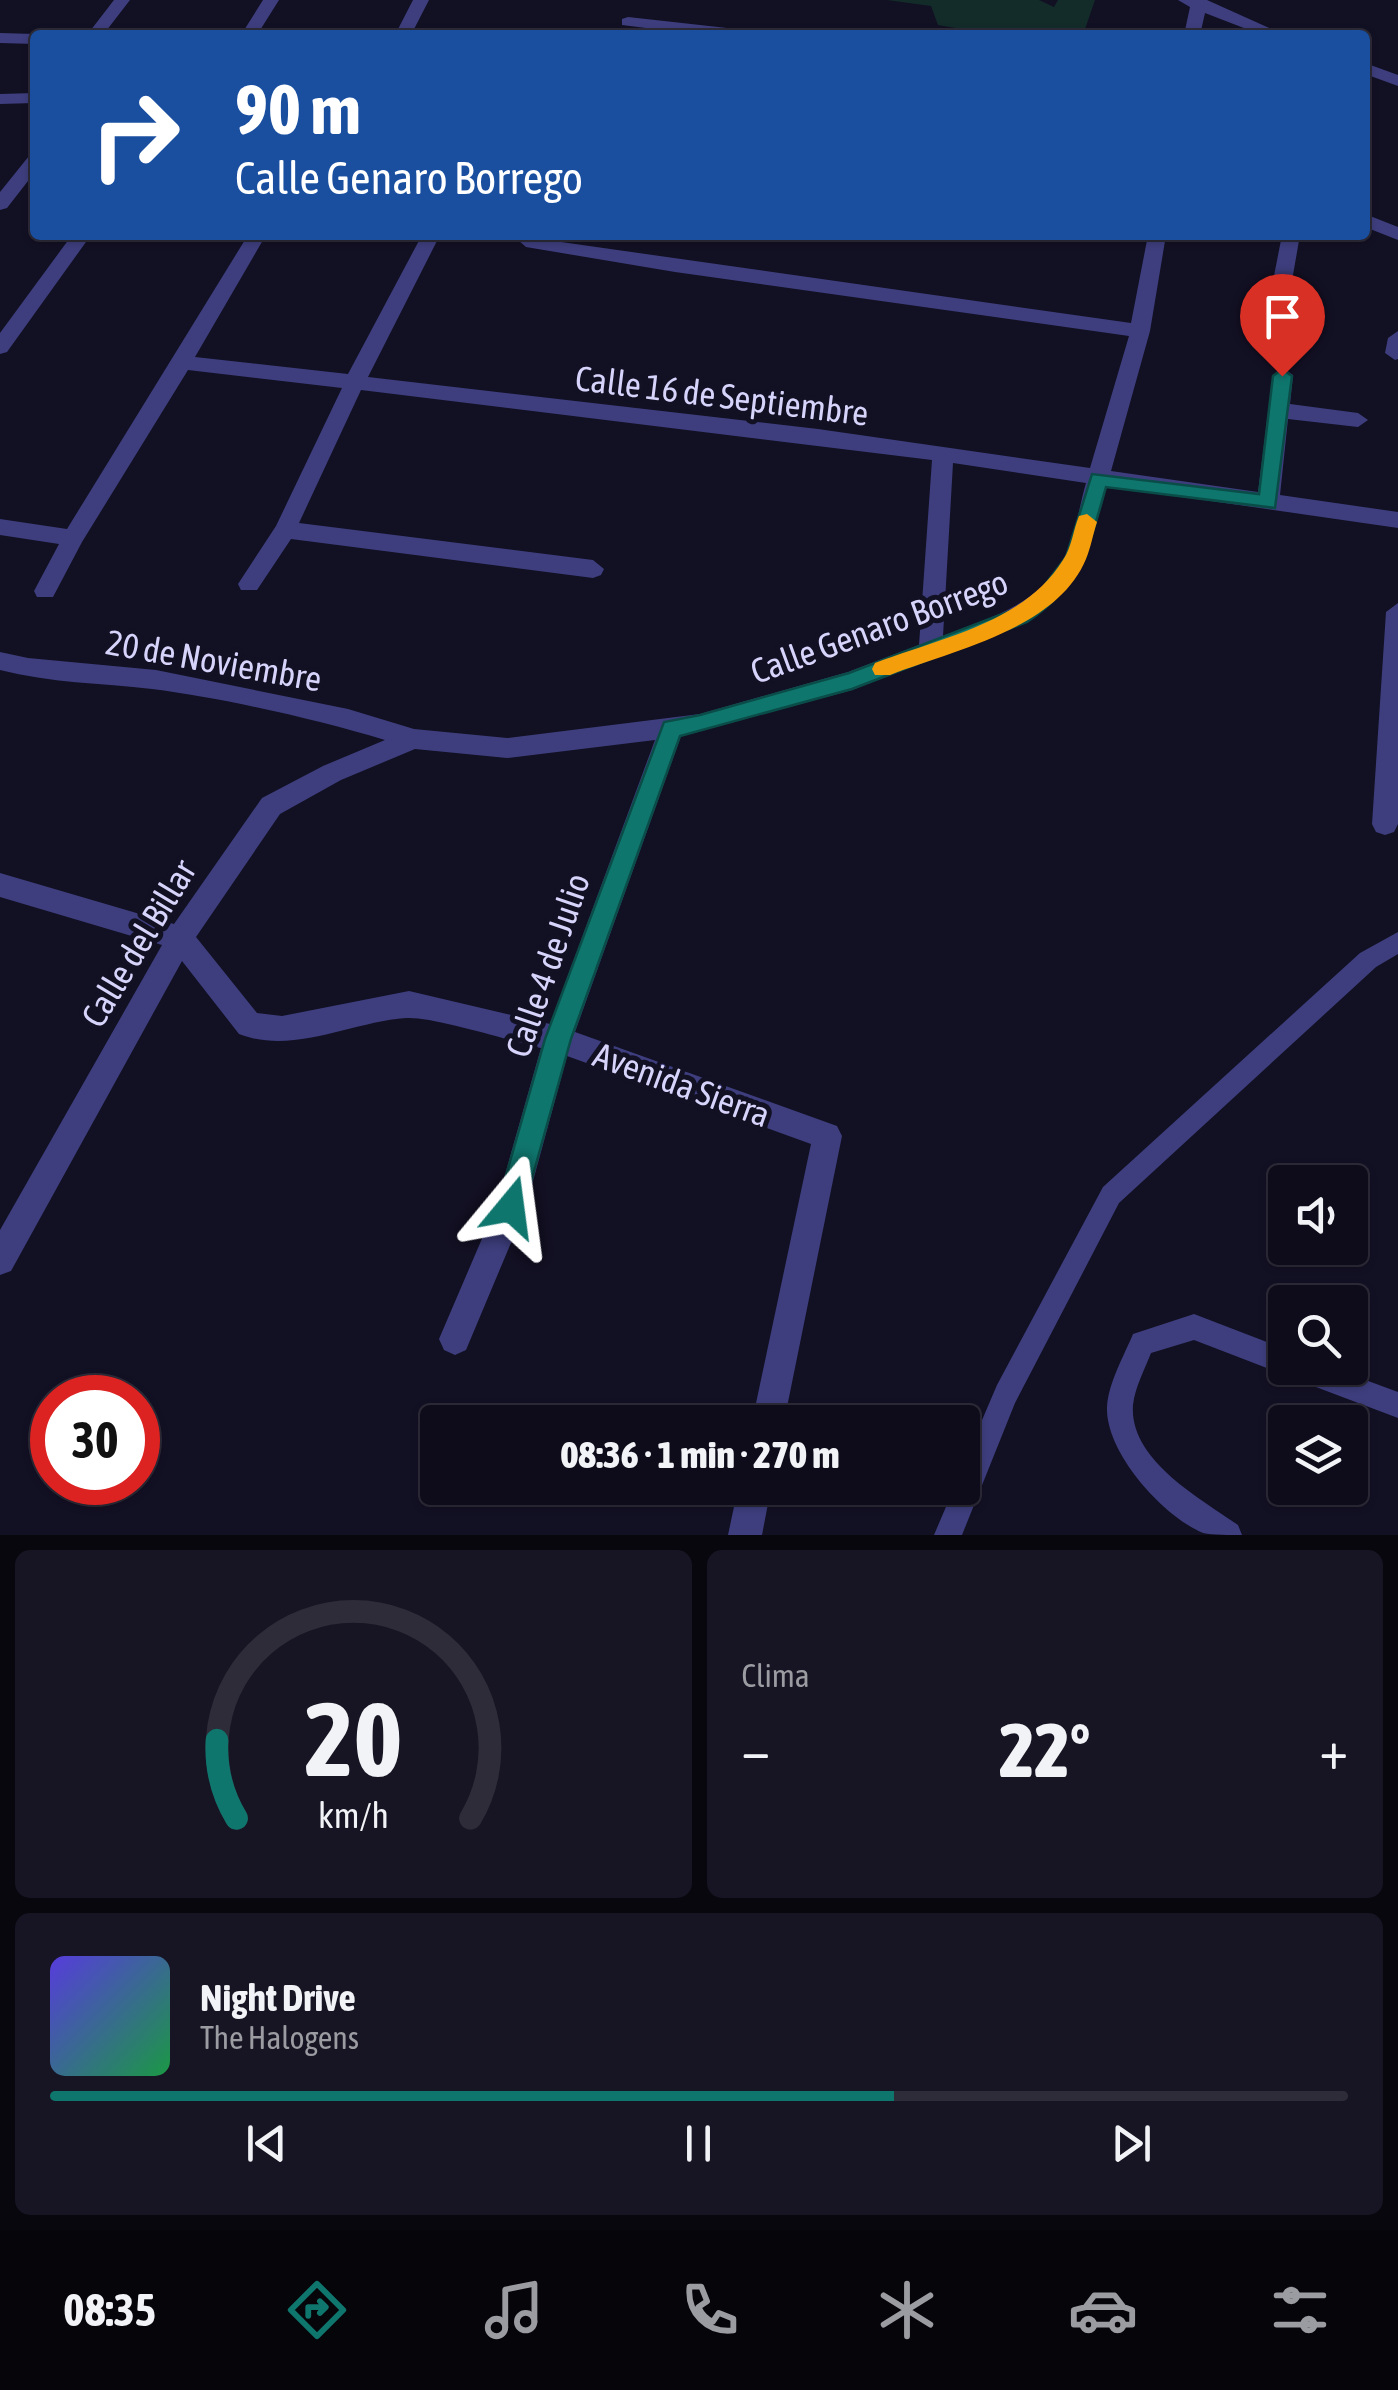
<!DOCTYPE html>
<html lang="es">
<head>
<meta charset="utf-8">
<style>
  body { margin:0; font-family:"Asap Condensed",sans-serif; background:#171523; color:#f1f3f6; height:100vh; display:flex; flex-direction:column; font-size:38px; white-space:nowrap }
  * { box-sizing:border-box; margin:0 }
  p { font-size:32px; color:#9b9ba2 }
  .icon { flex:none; width:55px; height:55px; fill:none; stroke:currentColor; stroke-width:2; stroke-linecap:round; stroke-linejoin:round }
  .map { position:relative; height:1535px; overflow:hidden }
  .details { display:flex; flex-direction:column; gap:15px; padding:15px; background:#08070e; flex:1 }
  .details>* { flex:none }
  .banner { position:absolute; left:30px; top:30px; width:1340px; height:210px; border-radius:10px; box-shadow:0 2px 8px #0004,0 0 0 2px #2e2c39; background:#1a4fa0; color:#fff; overflow:hidden }
  .fabs { position:absolute; left:1268px; top:1165px; display:grid; gap:20px }
  .fabs a { display:grid; place-items:center; width:100px; height:100px; border-radius:10px; background:#0e0c1a; box-shadow:0 2px 8px #0004,0 0 0 2px #2e2c39; font-size:50px }
  .speed { position:absolute; left:30px; top:1375px; display:flex; gap:20px; font-size:50px; font-weight:700; text-align:center }
  .speed>* { display:grid; place-content:center; width:130px; height:130px; border-radius:50%; background:#0e0c1a; box-shadow:0 2px 8px #0004,0 0 0 2px #2e2c39; line-height:1 }
  .speed .limit { border:15px solid #d22; background:#fff; color:#111 }
  .pin { position:absolute; display:grid; place-items:center; width:85px; height:85px; color:#fff; margin:-102px -42px; border-radius:50% 50% 50% 0; rotate:-45deg; box-shadow:0 0 10px #0007 }
  .pin .icon { rotate:45deg }
  .me { position:absolute; width:110px; margin:-55px; rotate:16deg; stroke-linejoin:round; filter:drop-shadow(0 0 8px #0008) }
  .turn { display:flex; align-items:center; gap:35px; height:210px; padding:0 40px; font-size:45px }
  .turn .icon { width:130px; height:130px; stroke-width:2.5 }
  .turn b { display:block; font-size:70px; line-height:85px }
  .big { font-size:75px; font-weight:800; line-height:1.1 }
  .details .tile { flex:1; display:flex; flex-direction:column; justify-content:center; gap:15px; min-width:0; padding:0 35px; border-radius:15px; background:#171523 }
  .details .dial { align-items:center; gap:0 }
  .dial svg { height:260px; overflow:visible; fill:none; stroke:#2e2c39; stroke-width:7; stroke-linecap:round; text-anchor:middle }
  .dial text { fill:#f1f3f6; stroke:none }
  .song { display:flex; align-items:center; gap:30px }
  .cover { width:120px; height:120px; border-radius:15px; background:linear-gradient(135deg,hsl(250 70% 55%),hsl(140 70% 35%)) }
  .played { height:10px; border-radius:5px; background:linear-gradient(90deg,#0f766e 65%,#2e2c39 65%) }
  .keys { display:flex; justify-content:space-around; direction:ltr }
  .heat { display:flex; justify-content:space-between; align-items:center; font-size:55px; direction:ltr }
  .details .tiles { flex:1; display:grid; gap:15px; grid-template-columns:1fr 1fr }
  .tile:last-child { grid-column:span 2 }
  .trip { position:absolute; left:420px; top:1405px; width:560px; height:100px; border-radius:10px; background:#0e0c1a; box-shadow:0 2px 8px #0004,0 0 0 2px #2e2c39; font-weight:800; line-height:100px; text-align:center }
  .tabs { display:flex; height:160px; justify-content:space-around; align-items:center; background:#06050a; color:#9b9ba2 }
  .tabs .icon { width:70px; height:70px }
  .tabs .on { color:#0f766e }
  .tabs b { font-size:45px; color:#f1f3f6 }
  .map>svg:first-child { display:block }
  .green { fill:#132c2a }
  .lines { fill:none; stroke-linecap:round; stroke-linejoin:round }
  .service { fill:#3e3e7e; fill-rule:evenodd }
  .minor { fill:#3e3e7e; fill-rule:evenodd }
  .route { fill:#0f766e; stroke:#0a4d48; stroke-width:2.5 }
  .slow { fill:#f59e0b }
  .labels { text-anchor:middle; dominant-baseline:central; stroke-width:10; stroke-linejoin:round; paint-order:stroke }
  .street-label { font-size:35px; fill:#d7d4fc; stroke:#121023 }
</style>
</head>
<body>
<div class="map">
<svg width="1398" height="1535" viewBox="0 0 1398 1535">
  <rect width="100%" height="100%" fill="#121023"/>
  <path class="green" d="M887,0H1039L1054,7L1058,0H1095L1083,35H971L972,31L938,25L931,6Z"/>
  <g class="lines">
    <path class="service" d="M1398,932V954L1376,967L1119,1203L1015,1403L962,1535H934L954,1488H962V1467L997,1385L1103,1187L1360,953Z
      M1194,1314L1285,1349V1368H1333L1398,1392V1418L1300,1381L1289,1373L1285,1375L1194,1340L1151,1353C1145,1369 1135,1387 1133,1405C1129,1460 1200,1498 1238,1525L1242,1535C1230,1535 1213,1535 1203,1533C1163,1516 1106,1453 1107,1408C1108,1383 1124,1356 1133,1334Z"/>
    <path class="minor" d="M114,0H130L103,35H87Z
      M263,0H279L257,35H241Z
      M413,0H429L411,35H395Z
      M1178,0H1207L1285,35H1262L1205,13L1200,35H1184L1190,7Z
      M628,17L745,30L753,35H701L622,25V19Z
      M0,33L35,34L39,35H35V44L0,43Z
      M1365,63L1398,75V86L1365,74Z
      M35,93V103L0,104V94Z
      M35,155V172L7,208L0,210V192L29,156Z
      M1365,214L1398,227V240L1365,227Z
      M72,235H91L7,352L0,354V333Z
      M248,235H266L195,357L348,374L422,235H440L368,377L818,429L1090,468L1129,336L675,272L526,247L512,235L1131,323L1148,235H1166L1150,331L1111,471L1258,492L1273,375L1283,368L1293,375L1290,404L1358,413L1368,420L1358,427L1288,419L1280,495L1398,512V528L1107,486C1090,546 1082,585 1028,622L852,690L681,736L575,1032L837,1126L842,1136L784,1422H752L811,1144L567,1056L526,1207L466,1350L455,1355L444,1350L439,1339L496,1206L541,1048C511,1041 432,1016 406,1018C351,1022 293,1055 239,1034L182,961L11,1271L0,1275V1230L162,945L0,897V873L174,924L262,798L323,766L385,740C316,719 223,698 152,689C101,683 50,683 0,670V652L28,658L156,670L348,709L414,729L507,738L700,714L848,672L919,645L932,460L361,390L299,523L593,560L604,569L601,575L593,578L291,539L257,590H241L238,584L276,526L342,388L188,370L82,542L53,597H37L34,591L59,544L0,535V519L67,529ZM953,463L1086,483C1079,506 1076,536 1064,558C1039,605 989,618 943,636ZM655,740L550,1024L409,991L282,1016L257,1013L196,937L280,814L341,780L415,749L507,758Z
      M1282,235H1300L1283,332L1273,339L1263,332Z
      M1398,331V359L1395,360L1385,353L1388,338Z
      M1398,603V824L1394,832L1385,835L1376,832L1372,824L1386,612Z
      M738,1488H771L762,1535H728Z"/>
  </g>
  <path class="route" d="M1282,369L1292,376L1275,508L1106,487C1089,546 1081,586 1027,622L852,689L680,736L571,1039L524,1207L520,1217L511,1221L501,1217L497,1207L545,1039L664,722L700,715L849,673L1013,610L1038,594L1066,557L1092,474L1259,494L1273,376Z"/>
  <path class="slow" d="M1087,514L1097,522C1093,534 1091,547 1086,559C1057,629 954,650 890,675H875L872,669L875,663C940,638 1024,623 1063,560C1072,547 1073,530 1079,516Z"/>
  <g class="labels">
    <g class="street-label">
      <text transform="translate(722 395) rotate(7)">Calle 16 de Septiembre</text>
      <text transform="translate(879 626) rotate(-20)">Calle Genaro Borrego</text>
      <text transform="translate(214 660) rotate(10)">20 de Noviembre</text>
      <text transform="translate(138 943) rotate(-59)">Calle del Billar</text>
      <text transform="translate(547 965) rotate(-71)">Calle 4 de Julio</text>
      <text transform="translate(682 1084) rotate(20)">Avenida Sierra</text>
    </g>
  </g>
</svg>
<div class="fabs">
<a><svg class="icon" aria-label="sound" viewBox="0 0 24 24"><path d="M4 9h4l5-4v14l-5-4H4zM17 9q2 3 0 6"/></svg></a>
<a><svg class="icon" aria-label="search" viewBox="0 0 24 24"><circle cx="10" cy="10" r="6"/><path d="M15 15l6 6"/></svg></a>
<a><svg class="icon" aria-label="layers" viewBox="0 0 24 24"><path d="M12 4l9 5-9 5-9-5zM3 14l9 5 9-5"/></svg></a>
</div>
<div class="speed"><div class="limit">30</div></div>
<div class="pin" style="left:1282px;top:376px;background:#d93025"><svg class="icon" aria-label="arrive" viewBox="0 0 24 24"><path d="M6 21V4h12l-3 4 3 4H6"/></svg></div>
<svg class="me" style="left:511px;top:1207px" viewBox="-20 -20 40 40"><path d="M0-17L14 15 0 8-14 15z" fill="#0f766e" stroke="#fff" stroke-width="4"/></svg>
<div class="trip">08:36 · 1 min · 270 m</div>
<div class="banner">
<div class="turn"><svg class="icon" aria-label="right" viewBox="0 0 24 24"><path d="M7 20v-9h11M14 6l5 5-5 5"/></svg><div><b>90 m</b>Calle Genaro Borrego</div></div>
</div>
</div>
<section class="details">
<div class="tiles">
<div class="tile dial"><svg viewBox="0 0 100 80">
<path d="M14 69A42 42 0 1 1 86 69"/>
<path d="M14 69A42 42 0 0 1 8 45" stroke="#0f766e"/>
<text x="50" y="56" font-size="32" font-weight="700">20</text>
<text x="50" y="72" font-size="11">km/h</text>
</svg></div>
<div class="tile"><p>Clima</p>
<div class="heat"><a>−</a><b class="big">22°</b><a>+</a></div>
</div>
<div class="tile">
<div class="song"><i class="cover"></i><div><b>Night Drive</b><p>The Halogens</p></div></div>
<div class="played"></div>
<div class="keys"><svg class="icon" aria-label="previous" viewBox="0 0 24 24"><path d="M18 5L8 12l10 7zM5 5v14"/></svg><svg class="icon" aria-label="pause" viewBox="0 0 24 24"><path d="M8 5v14M16 5v14"/></svg><svg class="icon" aria-label="next" viewBox="0 0 24 24"><path d="M6 5l10 7-10 7zM19 5v14"/></svg></div>
</div>
</div>
</section>
<nav class="tabs">
<b>08:35</b>
<svg class="icon on" aria-label="directions" viewBox="0 0 24 24"><path d="M12 3l9 9-9 9-9-9zM9 14v-3h6M13 9l2 2-2 2"/></svg>
<svg class="icon" aria-label="music" viewBox="0 0 24 24"><path d="M9 18V5l10-2v13"/><circle cx="6" cy="18" r="3"/><circle cx="16" cy="16" r="3"/></svg>
<svg class="icon" aria-label="phone" viewBox="0 0 24 24"><path d="M5 4h4l2 5-3 2q2 4 5 5l2-3 5 2v4C11 20 4 13 5 4z"/></svg>
<svg class="icon" aria-label="climate" viewBox="0 0 24 24"><path d="M12 3v18M4 7l16 10M4 17L20 7"/></svg>
<svg class="icon" aria-label="car" viewBox="0 0 24 24"><path d="M5 17H2v-5l4-1 3-4h7l3 4 3 1v5h-3M9 17h6M6 11h13"/><circle cx="7" cy="17" r="2"/><circle cx="17" cy="17" r="2"/></svg>
<svg class="icon" aria-label="filters" viewBox="0 0 24 24"><path d="M4 7h16M4 17h16"/><circle cx="9" cy="7" r="2"/><circle cx="15" cy="17" r="2"/></svg>
</nav>
</body>
</html>
